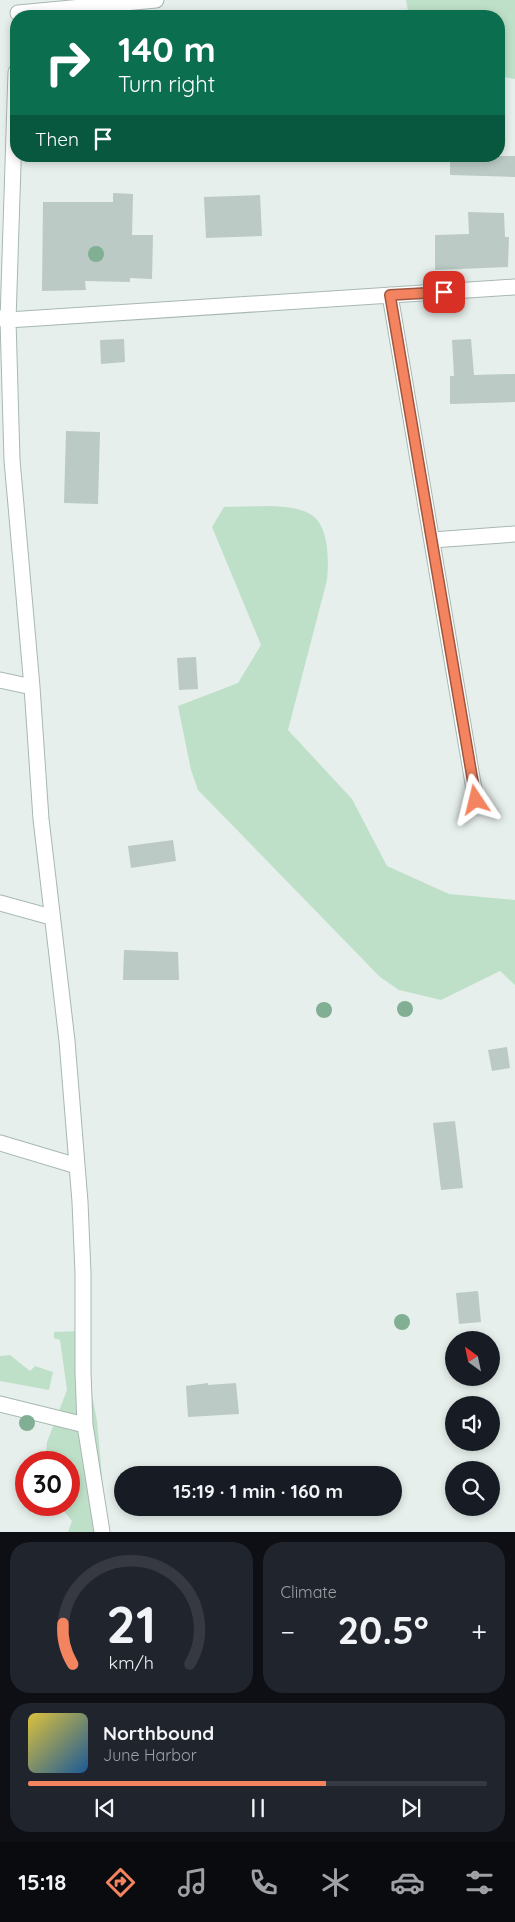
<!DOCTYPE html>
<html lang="en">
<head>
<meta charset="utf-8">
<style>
  body { margin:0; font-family:Quicksand,sans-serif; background:#20242c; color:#f1f3f6; height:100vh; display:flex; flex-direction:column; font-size:19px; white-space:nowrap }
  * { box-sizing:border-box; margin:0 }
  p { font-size:16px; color:#9ea1a6 }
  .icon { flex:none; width:28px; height:28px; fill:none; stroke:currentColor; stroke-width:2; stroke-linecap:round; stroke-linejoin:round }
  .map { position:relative; height:1532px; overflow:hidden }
  .drawer { display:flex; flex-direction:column; gap:10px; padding:10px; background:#0d0f14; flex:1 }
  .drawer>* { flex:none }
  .guide { position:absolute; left:10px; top:10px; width:495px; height:152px; border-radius:20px; box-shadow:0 2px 8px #0003; background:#0b6e4f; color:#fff; overflow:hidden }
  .needle { width:32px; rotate:327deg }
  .buttons { position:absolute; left:445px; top:1331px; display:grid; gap:10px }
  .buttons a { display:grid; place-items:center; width:55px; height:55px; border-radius:50%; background:#171b24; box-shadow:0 2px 8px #0003; font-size:25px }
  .speed { position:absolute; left:15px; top:1451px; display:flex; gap:10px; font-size:25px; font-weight:700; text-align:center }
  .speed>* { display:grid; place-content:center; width:65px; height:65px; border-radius:50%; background:#171b24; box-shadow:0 2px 8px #0003; line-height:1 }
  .speed .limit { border:8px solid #d22; background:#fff; color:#111 }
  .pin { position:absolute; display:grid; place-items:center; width:42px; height:42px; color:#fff; margin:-21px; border-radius:10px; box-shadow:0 2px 8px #0006 }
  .me { position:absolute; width:55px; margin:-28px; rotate:350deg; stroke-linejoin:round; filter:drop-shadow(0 0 4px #0008) }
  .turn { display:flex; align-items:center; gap:18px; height:105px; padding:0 25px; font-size:22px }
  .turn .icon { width:65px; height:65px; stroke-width:2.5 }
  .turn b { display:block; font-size:35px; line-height:42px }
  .then { display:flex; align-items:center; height:48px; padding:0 25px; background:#0003; gap:10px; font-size:19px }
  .big { font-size:38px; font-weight:700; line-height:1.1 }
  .drawer .card { flex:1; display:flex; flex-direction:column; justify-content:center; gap:8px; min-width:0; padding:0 18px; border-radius:20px; background:#20242c }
  .drawer .dial { align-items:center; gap:0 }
  .dial svg { height:130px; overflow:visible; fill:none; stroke:#363941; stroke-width:7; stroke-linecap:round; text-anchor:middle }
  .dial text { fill:#f1f3f6; stroke:none }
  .song { display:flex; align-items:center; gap:15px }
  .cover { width:60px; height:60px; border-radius:8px; background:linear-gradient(135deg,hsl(50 70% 55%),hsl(210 70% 35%)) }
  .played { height:5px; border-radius:2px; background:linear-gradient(90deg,#f4845f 65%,#363941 65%) }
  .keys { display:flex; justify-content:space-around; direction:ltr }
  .heat { display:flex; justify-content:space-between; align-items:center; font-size:28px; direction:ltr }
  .drawer .tiles { flex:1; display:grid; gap:10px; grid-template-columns:1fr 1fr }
  .card:last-child { grid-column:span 2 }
  .trip { position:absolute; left:114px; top:1466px; width:288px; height:50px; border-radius:25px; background:#171b24; box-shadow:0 2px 8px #0003; font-weight:700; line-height:50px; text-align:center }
  .dock { display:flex; height:80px; justify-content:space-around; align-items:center; background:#090b0e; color:#9ea1a6 }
  .dock .icon { width:35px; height:35px }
  .dock .current { color:#f4845f }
  .dock b { font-size:22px; color:#f1f3f6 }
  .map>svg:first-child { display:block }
  .green { fill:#bfe0c8 }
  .building { fill:#bbcac4 }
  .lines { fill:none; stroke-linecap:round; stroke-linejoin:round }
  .street-casing { stroke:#a8b8b2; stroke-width:17 }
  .street { stroke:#fff; stroke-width:15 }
  .tree { fill:#80af93 }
  .route-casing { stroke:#9f563e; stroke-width:12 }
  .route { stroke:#f4845f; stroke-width:9 }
</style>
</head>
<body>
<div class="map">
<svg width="515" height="1532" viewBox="0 0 515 1532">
  <rect width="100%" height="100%" fill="#e6efeb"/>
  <path class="green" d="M406,0H515V79L504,77L499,86V16H409Z
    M270,506C284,507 301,507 313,516C329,528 329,562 327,580L288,730L352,799L387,866L449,894L515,900V985L500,971L441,1000L399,990L380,977L198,790L191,770L178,706L238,683L261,645L212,527L224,507Z
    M80,1331L97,1421L107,1532H68L72,1521L59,1505H69V1462H45L47,1442L67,1390L60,1340L54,1338V1332Z
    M10,1355L30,1371L35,1366L53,1372L49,1390L0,1381V1356Z"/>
  <path class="building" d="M450,156H515V177L450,175Z
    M113,193L133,194L132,235H153L152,279L130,278V282L85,281L86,290L42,291L43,202H113Z
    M260,195L262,236L206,238L204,197Z
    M468,212L504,213L505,237H509L508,267L435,270V235L469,234Z
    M124,339L125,362L101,364L100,340Z
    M471,339L474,375L515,374V402L450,404V376H454L452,340Z
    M66,431L100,432L98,504L64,503Z
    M196,657L198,689L179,690L177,658Z
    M173,840L176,861L131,868L128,846Z
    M124,950L178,952L179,980H123Z
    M507,1047L510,1068L492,1071L488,1050Z
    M455,1121L463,1188L441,1190L433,1123Z
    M478,1291L481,1322L459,1324L456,1293Z
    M208,1383V1385L236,1383L239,1414L188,1417L186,1386Z"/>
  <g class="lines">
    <defs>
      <path id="street" d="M18,13L156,0
        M16,72L8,320L12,460L32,687L41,819L67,1041L80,1202L83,1273V1372L85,1425L102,1532
        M390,295L476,801
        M0,318L8,320L515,287
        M432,540L515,534
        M0,680L32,687
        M0,903L51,917
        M0,1143L77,1166
        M0,1404L85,1425"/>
    </defs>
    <use href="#street" class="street-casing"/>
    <use href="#street" class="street"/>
  </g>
  <g class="tree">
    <circle cx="96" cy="254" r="8"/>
    <circle cx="405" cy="1009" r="8"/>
    <circle cx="324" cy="1010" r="8"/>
    <circle cx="402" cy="1322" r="8"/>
    <circle cx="27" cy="1423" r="8"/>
  </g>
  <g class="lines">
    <defs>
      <path id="route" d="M444,292L390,295L476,800"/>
    </defs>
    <use href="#route" class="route-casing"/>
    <use href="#route" class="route"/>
  </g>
</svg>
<div class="buttons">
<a><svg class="needle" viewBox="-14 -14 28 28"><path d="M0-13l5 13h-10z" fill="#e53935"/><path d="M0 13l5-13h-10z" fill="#9ea1a6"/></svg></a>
<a><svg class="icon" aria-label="sound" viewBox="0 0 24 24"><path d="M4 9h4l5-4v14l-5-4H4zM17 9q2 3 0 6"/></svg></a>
<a><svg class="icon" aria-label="search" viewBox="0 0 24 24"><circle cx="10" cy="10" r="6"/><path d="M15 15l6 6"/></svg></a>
</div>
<div class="speed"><div class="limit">30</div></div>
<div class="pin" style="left:444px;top:292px;background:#d93025"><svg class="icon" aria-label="arrive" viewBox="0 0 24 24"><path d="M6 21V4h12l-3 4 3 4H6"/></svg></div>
<svg class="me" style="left:476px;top:800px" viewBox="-20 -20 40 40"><path d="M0-17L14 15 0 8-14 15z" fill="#f4845f" stroke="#fff" stroke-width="4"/></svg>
<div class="trip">15:19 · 1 min · 160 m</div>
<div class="guide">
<div class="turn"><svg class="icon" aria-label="right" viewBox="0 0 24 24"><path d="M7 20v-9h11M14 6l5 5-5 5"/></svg><div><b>140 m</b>Turn right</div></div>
<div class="then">Then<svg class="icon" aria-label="arrive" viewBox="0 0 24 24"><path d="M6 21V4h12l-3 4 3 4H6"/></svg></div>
</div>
</div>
<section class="drawer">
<div class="tiles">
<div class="card dial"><svg viewBox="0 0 100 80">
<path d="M14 69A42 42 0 1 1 86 69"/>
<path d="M14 69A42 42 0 0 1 8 44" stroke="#f4845f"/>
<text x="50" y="56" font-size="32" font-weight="700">21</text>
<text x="50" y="72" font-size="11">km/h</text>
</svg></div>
<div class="card"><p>Climate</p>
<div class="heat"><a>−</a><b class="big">20.5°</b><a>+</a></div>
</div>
<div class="card">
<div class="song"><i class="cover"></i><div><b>Northbound</b><p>June Harbor</p></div></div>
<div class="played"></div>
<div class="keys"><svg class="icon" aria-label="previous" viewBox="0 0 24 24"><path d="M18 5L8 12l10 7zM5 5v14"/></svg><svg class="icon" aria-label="pause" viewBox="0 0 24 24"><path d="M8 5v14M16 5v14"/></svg><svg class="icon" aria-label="next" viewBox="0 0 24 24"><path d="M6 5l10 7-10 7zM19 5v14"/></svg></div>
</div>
</div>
</section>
<nav class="dock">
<b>15:18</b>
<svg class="icon current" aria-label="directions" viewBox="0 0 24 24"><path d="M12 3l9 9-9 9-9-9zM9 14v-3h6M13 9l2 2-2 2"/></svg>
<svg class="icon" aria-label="music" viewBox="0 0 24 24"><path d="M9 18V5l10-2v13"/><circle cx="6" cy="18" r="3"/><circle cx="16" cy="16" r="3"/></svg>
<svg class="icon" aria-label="phone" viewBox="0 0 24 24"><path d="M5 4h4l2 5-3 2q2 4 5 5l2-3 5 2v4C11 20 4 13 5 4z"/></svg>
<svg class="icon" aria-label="climate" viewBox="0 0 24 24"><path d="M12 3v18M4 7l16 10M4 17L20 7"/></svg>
<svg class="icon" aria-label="car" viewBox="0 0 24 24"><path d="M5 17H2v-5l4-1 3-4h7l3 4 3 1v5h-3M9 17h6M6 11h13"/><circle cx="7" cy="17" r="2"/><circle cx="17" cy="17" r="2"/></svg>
<svg class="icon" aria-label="filters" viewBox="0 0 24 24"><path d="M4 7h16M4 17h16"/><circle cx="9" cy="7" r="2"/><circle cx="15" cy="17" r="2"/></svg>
</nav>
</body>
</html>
